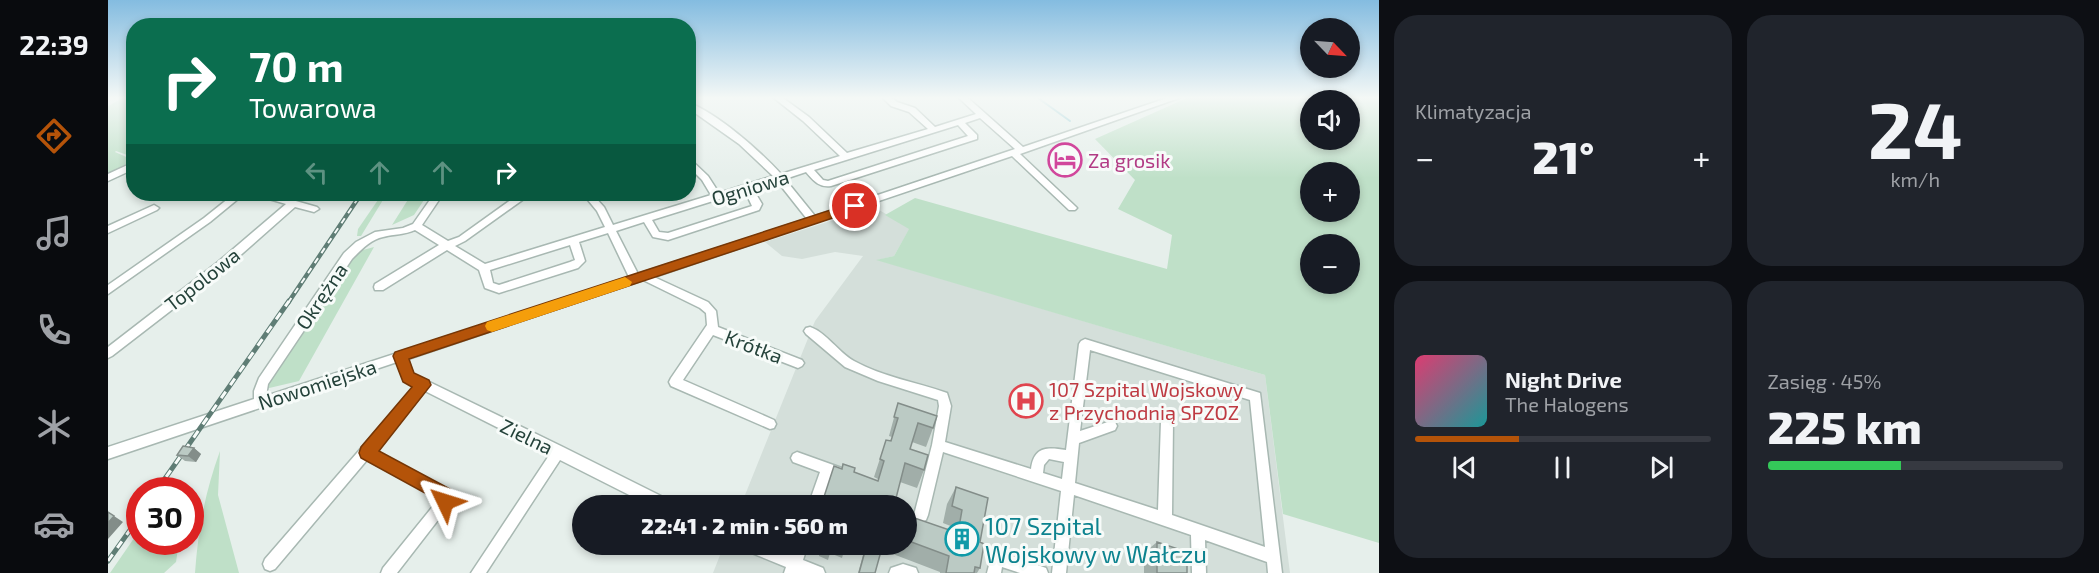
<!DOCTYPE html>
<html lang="pl">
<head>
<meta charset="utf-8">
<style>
  body { margin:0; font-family:"Exo 2",sans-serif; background:#20242c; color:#f1f3f6; height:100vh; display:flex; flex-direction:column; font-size:22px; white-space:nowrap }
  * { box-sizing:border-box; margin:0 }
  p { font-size:20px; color:#9ea1a6 }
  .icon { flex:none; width:33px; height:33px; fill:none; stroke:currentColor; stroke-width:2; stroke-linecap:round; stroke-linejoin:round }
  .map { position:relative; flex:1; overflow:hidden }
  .panel { display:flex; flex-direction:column; gap:15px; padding:15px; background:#0d0f14; width:720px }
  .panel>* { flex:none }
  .top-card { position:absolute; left:18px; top:18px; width:570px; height:183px; border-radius:24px; box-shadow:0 3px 9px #0003; background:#0b6e4f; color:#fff; overflow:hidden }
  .needle { width:39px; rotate:115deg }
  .controls { position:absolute; left:1192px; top:18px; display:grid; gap:12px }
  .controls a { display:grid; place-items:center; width:60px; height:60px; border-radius:50%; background:#171b24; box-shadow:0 3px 9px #0003; font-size:30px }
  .speed { position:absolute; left:18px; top:477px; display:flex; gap:12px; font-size:30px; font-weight:700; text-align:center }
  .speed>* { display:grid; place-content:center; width:78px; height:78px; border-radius:50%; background:#171b24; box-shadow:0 3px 9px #0003; line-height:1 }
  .speed .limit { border:9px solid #d22; background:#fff; color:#111 }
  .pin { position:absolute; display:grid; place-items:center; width:51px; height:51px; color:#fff; margin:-26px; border:3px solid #fff; border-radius:50%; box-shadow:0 2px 6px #0007 }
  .me { position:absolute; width:66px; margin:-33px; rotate:311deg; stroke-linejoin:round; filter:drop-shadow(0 0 4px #0008) }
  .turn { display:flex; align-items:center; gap:21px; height:126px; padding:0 24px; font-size:27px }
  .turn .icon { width:78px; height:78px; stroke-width:2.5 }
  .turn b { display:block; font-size:42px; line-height:51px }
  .lanes { display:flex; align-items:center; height:57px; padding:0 24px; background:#0003; justify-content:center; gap:30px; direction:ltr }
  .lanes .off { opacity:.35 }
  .big { font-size:45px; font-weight:800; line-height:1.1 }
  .panel .tile { flex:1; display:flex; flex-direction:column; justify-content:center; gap:9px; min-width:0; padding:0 21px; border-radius:24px; background:#20242c }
  .panel .dial { align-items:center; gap:0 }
  .dial b { font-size:78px; line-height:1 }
  .song { display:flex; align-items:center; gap:18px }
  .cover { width:72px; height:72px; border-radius:9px; background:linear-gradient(135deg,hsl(340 70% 55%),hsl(180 70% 35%)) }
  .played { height:6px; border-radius:3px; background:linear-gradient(90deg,#b45309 35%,#363941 35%) }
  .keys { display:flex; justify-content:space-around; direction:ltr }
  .heat { display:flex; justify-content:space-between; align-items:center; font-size:33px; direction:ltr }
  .charge { height:9px; border-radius:4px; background:linear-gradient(90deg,#34c759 45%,#363941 0) }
  .panel .tiles { flex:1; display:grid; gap:15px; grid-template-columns:repeat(2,1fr) }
  .trip { position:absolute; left:464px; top:495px; width:345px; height:60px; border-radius:30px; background:#171b24; box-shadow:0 3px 9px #0003; font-weight:800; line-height:60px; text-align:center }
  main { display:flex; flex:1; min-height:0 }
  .tabs { display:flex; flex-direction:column; width:108px; justify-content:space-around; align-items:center; background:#090b0e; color:#9ea1a6 }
  .tabs .icon { width:42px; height:42px }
  .tabs .selected { color:#b45309 }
  .tabs b { font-size:27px; color:#f1f3f6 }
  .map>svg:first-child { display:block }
  .built { fill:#d4dfda }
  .green { fill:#bfe0c8; fill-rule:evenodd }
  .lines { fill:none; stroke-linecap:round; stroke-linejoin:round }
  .stream { stroke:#8ec9d4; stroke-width:2 }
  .minor-casing { stroke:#a8b8b2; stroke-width:3 }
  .minor { fill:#fff; fill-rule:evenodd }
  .rail-far1-casing { stroke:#5f7d75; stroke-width:4.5 }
  .rail-casing { stroke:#5f7d75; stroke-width:5 }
  .rail-far1 { stroke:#f7fbf9; stroke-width:2; stroke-dasharray:6; stroke-linecap:butt }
  .rail { stroke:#f7fbf9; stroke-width:3; stroke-dasharray:8; stroke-linecap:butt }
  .wall { fill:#a1aea9 }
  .shaded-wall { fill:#838d89 }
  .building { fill:#bbcac4; stroke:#838d89; stroke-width:1.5 }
  .route { fill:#b45309; stroke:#753606; stroke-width:1.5 }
  .slow { fill:#f59e0b }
  .labels { text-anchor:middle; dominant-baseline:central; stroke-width:6; stroke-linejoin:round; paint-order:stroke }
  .hotel-label { font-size:20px; fill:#b23c85; stroke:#f7fbf9; text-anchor:start }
  .street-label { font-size:20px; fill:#24423a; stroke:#f7fbf9 }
  .health-label { font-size:20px; fill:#be3a42; stroke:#f7fbf9; text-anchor:start }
  .near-culture-label { font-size:24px; fill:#0d838f; stroke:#f7fbf9; text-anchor:start }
</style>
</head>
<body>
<main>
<nav class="tabs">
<b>22:39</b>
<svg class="icon selected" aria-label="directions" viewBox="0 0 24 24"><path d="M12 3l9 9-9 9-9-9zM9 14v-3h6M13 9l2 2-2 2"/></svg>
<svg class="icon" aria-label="music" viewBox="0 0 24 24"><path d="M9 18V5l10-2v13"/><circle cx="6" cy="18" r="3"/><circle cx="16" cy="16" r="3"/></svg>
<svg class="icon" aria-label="phone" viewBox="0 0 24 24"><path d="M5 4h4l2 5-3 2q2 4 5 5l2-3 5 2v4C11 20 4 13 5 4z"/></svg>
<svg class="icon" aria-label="climate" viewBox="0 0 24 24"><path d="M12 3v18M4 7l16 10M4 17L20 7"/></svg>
<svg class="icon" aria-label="car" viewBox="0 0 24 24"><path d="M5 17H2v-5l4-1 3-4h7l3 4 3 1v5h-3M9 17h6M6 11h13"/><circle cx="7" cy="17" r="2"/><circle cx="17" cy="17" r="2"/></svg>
</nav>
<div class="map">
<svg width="1271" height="573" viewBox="0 0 1271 573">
  <rect width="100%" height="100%" fill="#e6efeb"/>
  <path class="built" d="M766,207L802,228L786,256L770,260L1157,375L1182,573H605L616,545L798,544V506L633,505L707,321L755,256L727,252L694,259L674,256L657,242Z"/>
  <path class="green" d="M15,98H25V157L8,151L7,152L25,160L0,174V106Z
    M1079,98H1271V543L1175,514L1157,375L768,260L786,256L801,229L777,215L807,198L1059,269L1064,235L1010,209L1027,180L987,139ZM1203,100H1242V140H1203ZM1203,172H1242V212H1203ZM1203,244H1242V284H1203Z
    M262,194H320L306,215L284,225L301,198L278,195L253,236H249L250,229L272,197Z
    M266,247L191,381L157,389L244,253Z
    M112,451L110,495L131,573H87C90,530 97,492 112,451Z
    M31,531L32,542H71L68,562L56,573H2Z"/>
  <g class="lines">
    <path class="stream" d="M930,98L962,121"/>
    <defs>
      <path id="minor" d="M666,98H675L701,117L739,153L820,129L801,112L783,106L775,98H784L789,102L807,108L827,127L868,114L851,98H860L915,147L1059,98H1071L912,154L967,206L969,208L967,210H961L904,156L546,277L600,302L608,311L610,327L694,360L696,363L694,366L690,368L605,335L575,380L666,420L668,424L666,428L662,429L563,386L561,382L563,378L599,325L598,313L592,308L535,280L300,359L305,374L455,447L563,501L564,506H543L452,460L378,573H363L442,454L317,391L267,451L341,490L344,502L289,573H273L275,568L330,500V498L259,460L167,569L162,571L157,569L155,564L157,559L307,386L296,380L289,362L0,459V447L146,399V391L151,378L236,253L248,242L267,232L295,228L305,224L326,194H335L314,225L340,241L351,237L411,194H421L420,196L357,241L347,246L377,264L497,227L489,211L475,194H484L496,207L505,225L603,195L594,180L580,166V157L600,176L611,193L665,176L631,144L580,108V102C611,115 650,149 673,174L732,156L695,121ZM872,118L907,149L707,216L677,179L698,172C705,180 711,188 723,186L869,139V135L857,123ZM850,125L860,136L720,181L715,180L706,170ZM669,181L699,219L530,274L508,231L536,222L545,237L560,240L563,239L651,210L654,204L645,189ZM637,191L644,206L560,233L551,232L544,220ZM307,230L331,245L267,284L266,287L267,290H275L339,250L371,270L377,288L391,293L470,268L477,261L471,242L500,233L521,277L158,396L160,384L244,259C252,251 263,239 275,237C286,234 297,235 307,230ZM462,245L467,260L462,262L391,285L385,283L382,270Z
        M26,162V169L0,181V174Z
        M126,194H136L102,222L0,294V285L96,218Z
        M150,194H163L209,207L211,209L206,212L187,207L118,268L4,356L0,358V347L110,262L178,204L151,196Z
        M46,205L51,208L49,210L0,233V226Z
        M702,327C719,333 730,352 746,361C775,377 808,382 839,393L843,406L837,442L923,469C926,446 939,447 958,450L971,344L973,341L977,339L1152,393L1174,573H1160L1159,562L1097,540L1098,573H1084L1083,535L966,495L958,573H944L953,491L835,452L820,515L818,520L813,522L808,520L806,515L824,445L831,406L830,400L770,381L737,367L698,334L696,331L698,328ZM982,350L1142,400L1157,547L1064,515L1065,421L1063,417L1059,416L1055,417L1053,421L1050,510L967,483L971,443L1007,430L1009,426L1007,422L1003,421L972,431ZM941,459L956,462L954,479L935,473L936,465Z
        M689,452L742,471L743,475L742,479L737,481L723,476L713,506H700L712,472L685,462L683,458L685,454Z
        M632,544H657L682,555L686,544H700L695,560L715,568L717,573H676L678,567L634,549Z
        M889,551L938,568L940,573H912L894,567L893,573H879L884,553Z
        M795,564L808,568L810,573H781L783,568Z"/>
    </defs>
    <use href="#minor" class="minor-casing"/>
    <use href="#minor" class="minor"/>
    <defs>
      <path id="rail-far1" d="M180,303L253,194"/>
      <path id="rail" d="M49,490L181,301
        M0,561L32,516"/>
    </defs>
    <use href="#rail-far1" class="rail-far1-casing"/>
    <use href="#rail" class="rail-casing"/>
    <use href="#rail-far1" class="rail-far1"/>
    <use href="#rail" class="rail"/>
  </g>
  <path class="wall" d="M790,403L825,428L818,447L804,442L802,449L816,470L809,488L792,482L786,506L734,469L746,472L770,481V479L766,477L778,440L782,441L784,437L781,436Z
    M86,448L93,454L88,462L77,461L69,455Z
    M848,487L872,542V568L869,573H832V572L777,551L776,555L772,553L767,573H750L758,544H798V515L844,531L845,527L835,523L839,504Z
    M1049,542L1079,573H1036V553Z
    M702,544H738L734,558L722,553L720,560L711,556L712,550L702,546Z"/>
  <path class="shaded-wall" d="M86,448L93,454L88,462L80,456Z
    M0,512L15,522L0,539Z"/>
  <path class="building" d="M790,403L829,416L825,428L810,423L802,449L820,455L816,470L797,463L786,506H713L726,466L734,469L735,464L747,468L746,472L770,481L776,461L772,459L778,440L783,441L790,418L786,417Z
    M75,446L86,448L80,456L69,455Z
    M848,487L880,498L872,542L876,544L872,568L867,567L866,573H838L841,556L798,540V515L850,533L854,510L844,506Z
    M0,512L6,516L0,523Z
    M1049,542L1079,552V573H1049Z
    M759,544H775L767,573H751Z"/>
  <linearGradient id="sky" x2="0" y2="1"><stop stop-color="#84bce0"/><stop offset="0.55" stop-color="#f4f8f6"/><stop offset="1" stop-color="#f4f8f6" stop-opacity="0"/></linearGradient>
  <rect width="1271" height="178" fill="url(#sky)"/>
  <path class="route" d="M747,202L753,206L752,209L301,359L306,373L321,380L323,385L271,451L342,489L346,502L343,508L337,510L331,508L328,499L253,458L251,453L253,447L304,387L295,382L285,356L287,352Z"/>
  <path class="slow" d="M517,277L524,282L522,286L384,332L379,330L377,326L379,322Z"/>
  <defs>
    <symbol id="hotel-ring" viewBox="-11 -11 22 22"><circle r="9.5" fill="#f7fbf9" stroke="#d1479c" stroke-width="1.5"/><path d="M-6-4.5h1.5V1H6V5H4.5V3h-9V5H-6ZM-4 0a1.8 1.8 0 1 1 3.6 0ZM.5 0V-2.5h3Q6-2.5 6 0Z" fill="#d1479c"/></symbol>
    <symbol id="hospital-ring" viewBox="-11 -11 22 22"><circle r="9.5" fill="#f7fbf9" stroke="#e0444e" stroke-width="1.5"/><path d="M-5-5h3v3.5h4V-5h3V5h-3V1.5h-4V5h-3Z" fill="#e0444e"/></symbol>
    <symbol id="building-ring" viewBox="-11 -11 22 22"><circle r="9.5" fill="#f7fbf9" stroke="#0f9aa8" stroke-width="1.5"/><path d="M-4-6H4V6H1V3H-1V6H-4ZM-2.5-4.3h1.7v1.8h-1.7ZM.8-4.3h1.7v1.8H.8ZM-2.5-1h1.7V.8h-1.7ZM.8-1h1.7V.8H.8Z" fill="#0f9aa8"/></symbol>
  </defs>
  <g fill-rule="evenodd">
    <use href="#hotel-ring" x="938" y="141" width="38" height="38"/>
    <use href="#hospital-ring" x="899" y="382" width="38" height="38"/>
    <use href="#building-ring" x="835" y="520" width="38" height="38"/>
  </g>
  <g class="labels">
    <g class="hotel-label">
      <text x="980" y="160">Za grosik</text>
    </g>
    <g class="street-label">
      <text transform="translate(642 187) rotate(-17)">Ogniowa</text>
      <text transform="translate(94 279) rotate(-38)">Topolowa</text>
      <text transform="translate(213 296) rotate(-56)">Okrężna</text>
      <text transform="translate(646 346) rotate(21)">Krótka</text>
      <text transform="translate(209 384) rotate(-18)">Nowomiejska</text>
      <text transform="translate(419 436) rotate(26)">Zielna</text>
    </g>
    <g class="health-label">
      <text x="941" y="389">107 Szpital Wojskowy<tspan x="941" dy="23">z Przychodnią SPZOZ</tspan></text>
    </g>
    <g class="near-culture-label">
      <text x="877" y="525">107 Szpital<tspan x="877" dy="28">Wojskowy w Wałczu</tspan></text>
    </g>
  </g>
</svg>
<div class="controls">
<a><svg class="needle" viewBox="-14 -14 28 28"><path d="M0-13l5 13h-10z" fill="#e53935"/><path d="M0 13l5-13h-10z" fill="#9ea1a6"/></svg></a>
<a><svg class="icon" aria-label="sound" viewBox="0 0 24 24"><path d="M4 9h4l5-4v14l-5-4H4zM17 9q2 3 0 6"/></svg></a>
<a>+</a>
<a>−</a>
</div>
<div class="speed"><div class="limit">30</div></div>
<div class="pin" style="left:747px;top:206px;background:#d93025"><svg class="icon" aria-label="arrive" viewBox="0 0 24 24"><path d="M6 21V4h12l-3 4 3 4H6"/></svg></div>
<svg class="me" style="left:337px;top:502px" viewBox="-20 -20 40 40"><path d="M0-17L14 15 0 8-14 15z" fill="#b45309" stroke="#fff" stroke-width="4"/></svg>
<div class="trip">22:41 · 2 min · 560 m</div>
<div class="top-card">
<div class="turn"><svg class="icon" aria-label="right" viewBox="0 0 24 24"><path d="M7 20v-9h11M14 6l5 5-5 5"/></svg><div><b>70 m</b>Towarowa</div></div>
<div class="lanes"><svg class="icon off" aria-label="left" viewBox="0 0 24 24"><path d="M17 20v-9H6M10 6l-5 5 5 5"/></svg><svg class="icon off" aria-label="ahead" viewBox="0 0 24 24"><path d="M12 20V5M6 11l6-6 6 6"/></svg><svg class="icon off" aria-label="ahead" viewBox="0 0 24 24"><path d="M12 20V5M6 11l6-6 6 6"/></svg><svg class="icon" aria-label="right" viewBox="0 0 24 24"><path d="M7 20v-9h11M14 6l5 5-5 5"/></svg></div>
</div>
</div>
<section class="panel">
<div class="tiles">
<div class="tile"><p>Klimatyzacja</p>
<div class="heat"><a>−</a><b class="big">21°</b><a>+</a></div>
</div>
<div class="tile dial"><b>24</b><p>km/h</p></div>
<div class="tile">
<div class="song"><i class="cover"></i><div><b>Night Drive</b><p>The Halogens</p></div></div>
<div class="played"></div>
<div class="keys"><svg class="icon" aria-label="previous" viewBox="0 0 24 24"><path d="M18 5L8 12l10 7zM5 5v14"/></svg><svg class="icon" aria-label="pause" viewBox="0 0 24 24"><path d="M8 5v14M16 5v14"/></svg><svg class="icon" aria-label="next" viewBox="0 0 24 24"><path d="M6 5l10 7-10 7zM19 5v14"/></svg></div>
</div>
<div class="tile"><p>Zasięg · 45%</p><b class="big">225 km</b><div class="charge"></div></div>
</div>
</section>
</main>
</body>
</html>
